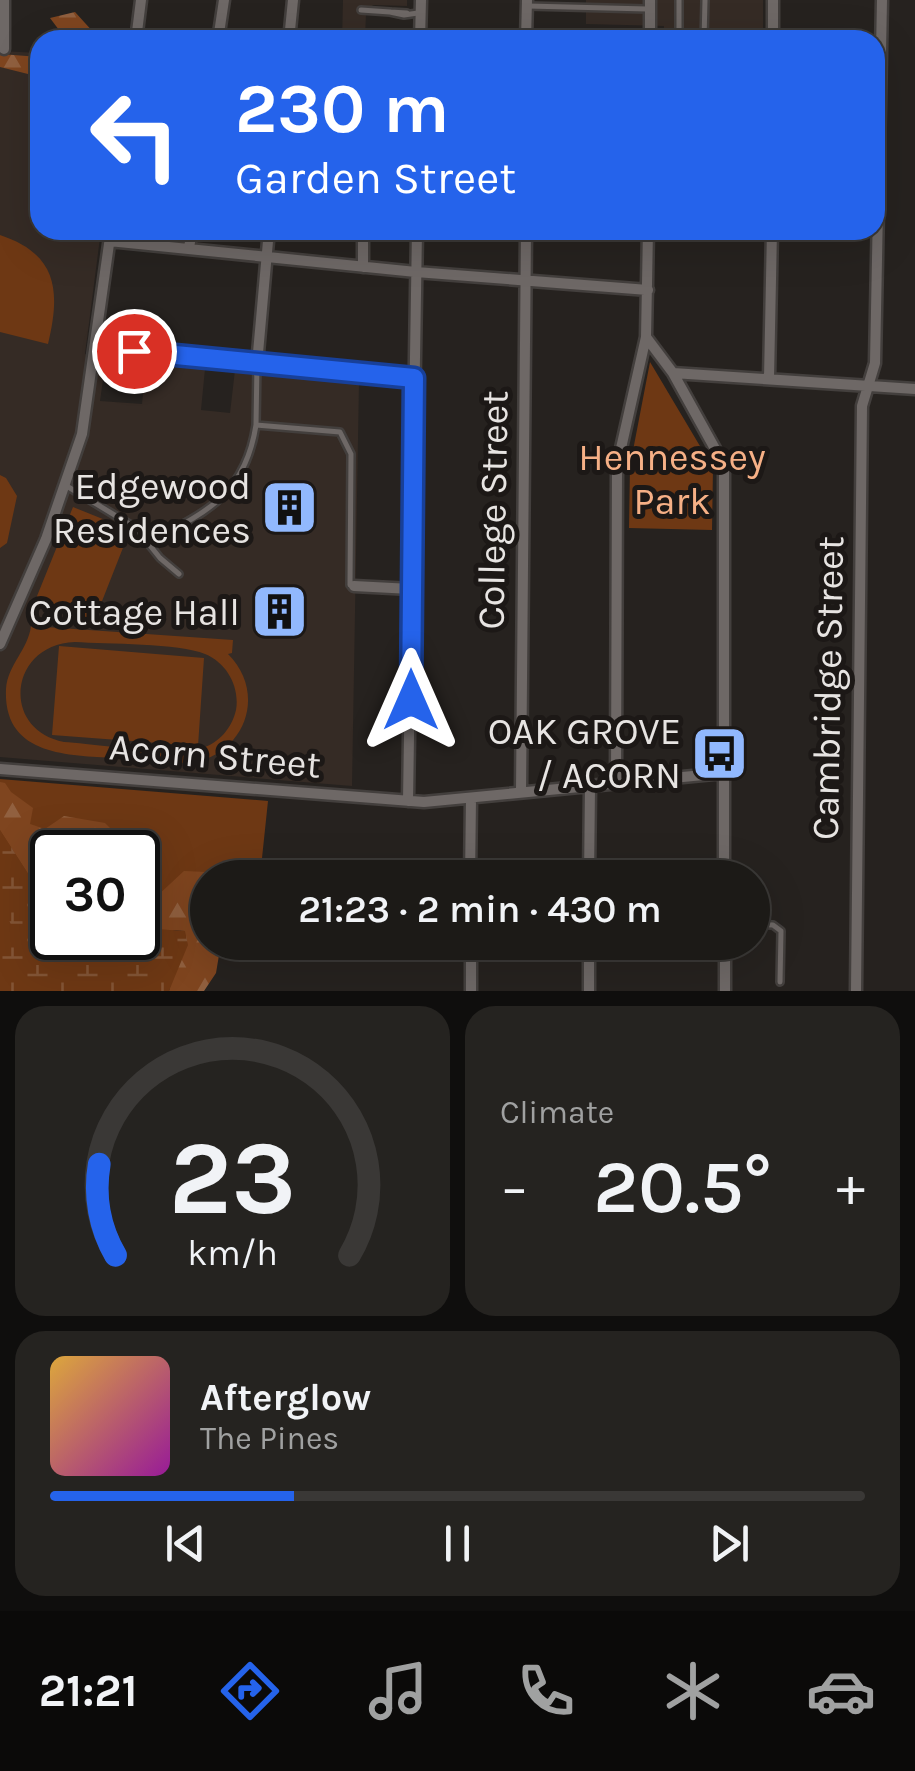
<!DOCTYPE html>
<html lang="en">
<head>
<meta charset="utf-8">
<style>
  body { margin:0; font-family:Karla,sans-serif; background:#252320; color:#f1f3f6; height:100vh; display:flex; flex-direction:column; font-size:38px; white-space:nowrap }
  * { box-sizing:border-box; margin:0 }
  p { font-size:32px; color:#a0a1a1 }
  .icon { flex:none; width:55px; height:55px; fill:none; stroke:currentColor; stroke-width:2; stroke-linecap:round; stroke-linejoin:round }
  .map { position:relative; height:991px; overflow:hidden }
  .sheet { display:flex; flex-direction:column; gap:15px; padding:15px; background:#0f0e0d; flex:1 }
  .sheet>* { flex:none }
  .top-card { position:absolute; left:30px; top:30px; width:855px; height:210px; border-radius:30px; box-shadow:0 10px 40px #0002,0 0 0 2px #3a3836; background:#2563eb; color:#fff; overflow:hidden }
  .speed { position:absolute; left:30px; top:830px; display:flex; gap:20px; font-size:50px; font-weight:700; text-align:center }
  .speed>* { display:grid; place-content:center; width:130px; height:130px; border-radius:50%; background:#1c1a17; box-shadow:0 10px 40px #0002,0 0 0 2px #3a3836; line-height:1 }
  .speed .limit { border:5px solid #111; border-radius:15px; background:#fff; color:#111 }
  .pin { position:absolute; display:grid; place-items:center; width:85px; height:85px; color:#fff; margin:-42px; border:5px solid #fff; border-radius:50%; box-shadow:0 2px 10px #0007 }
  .me { position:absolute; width:110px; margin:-55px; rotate:0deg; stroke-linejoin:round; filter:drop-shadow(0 0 8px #0008) }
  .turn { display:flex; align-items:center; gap:35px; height:210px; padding:0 40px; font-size:45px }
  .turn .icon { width:130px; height:130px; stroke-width:2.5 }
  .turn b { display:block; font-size:70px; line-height:85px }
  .big { font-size:75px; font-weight:600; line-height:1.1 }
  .sheet .widget { flex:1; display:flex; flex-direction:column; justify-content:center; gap:15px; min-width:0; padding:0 35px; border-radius:30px; background:#252320 }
  .sheet .dial { align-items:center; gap:0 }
  .dial svg { height:260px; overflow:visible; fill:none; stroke:#3a3836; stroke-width:7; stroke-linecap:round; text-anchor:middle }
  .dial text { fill:#f1f3f6; stroke:none }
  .song { display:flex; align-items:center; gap:30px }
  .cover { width:120px; height:120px; border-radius:15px; background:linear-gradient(135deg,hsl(40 70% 55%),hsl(300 70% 35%)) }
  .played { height:10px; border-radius:5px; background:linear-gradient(90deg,#2563eb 30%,#3a3836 30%) }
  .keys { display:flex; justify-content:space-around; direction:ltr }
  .heat { display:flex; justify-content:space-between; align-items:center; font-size:55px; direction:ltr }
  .sheet .tiles { flex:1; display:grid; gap:15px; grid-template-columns:1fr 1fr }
  .widget:last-child { grid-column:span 2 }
  .trip { position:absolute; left:190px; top:860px; width:580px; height:100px; border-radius:50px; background:#1c1a17; box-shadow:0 10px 40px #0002,0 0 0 2px #3a3836; font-weight:600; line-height:100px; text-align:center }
  .tabs { display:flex; height:160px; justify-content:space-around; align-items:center; background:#0b0a09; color:#a0a1a1 }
  .tabs .icon { width:70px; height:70px }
  .tabs .on { color:#2563eb }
  .tabs b { font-size:45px; color:#f1f3f6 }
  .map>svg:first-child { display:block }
  .built { fill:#352b25 }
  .green { fill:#6e3814; fill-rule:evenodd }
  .forest { fill:url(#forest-firs) }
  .wetland { fill:url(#wetland-marsh) }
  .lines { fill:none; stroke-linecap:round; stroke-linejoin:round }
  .lane-casing { stroke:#433f3d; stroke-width:10 }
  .street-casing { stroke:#433f3d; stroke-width:15 }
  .lane { stroke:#6e6866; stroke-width:5 }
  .street { stroke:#6e6866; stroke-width:10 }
  .route-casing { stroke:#184099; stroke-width:25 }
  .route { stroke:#2563eb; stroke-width:18 }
  .labels { text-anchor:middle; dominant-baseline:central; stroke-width:10; stroke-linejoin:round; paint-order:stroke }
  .park-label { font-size:38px; fill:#f6b086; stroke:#1c1816 }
  .poi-label { font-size:38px; fill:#e7e4e2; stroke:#1c1816; text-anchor:end }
  .street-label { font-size:38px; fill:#e7e4e2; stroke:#1c1816 }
</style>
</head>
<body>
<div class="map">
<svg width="915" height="991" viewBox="0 0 915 991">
  <defs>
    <pattern id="forest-firs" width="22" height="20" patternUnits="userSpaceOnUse" patternTransform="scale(2.5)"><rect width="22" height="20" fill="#7f451f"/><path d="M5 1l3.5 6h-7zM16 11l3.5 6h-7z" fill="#91603f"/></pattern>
    <pattern id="wetland-marsh" width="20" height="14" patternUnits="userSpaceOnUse" patternTransform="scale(2.5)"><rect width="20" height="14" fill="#6e3814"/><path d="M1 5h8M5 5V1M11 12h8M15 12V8" fill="none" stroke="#835536"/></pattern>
  </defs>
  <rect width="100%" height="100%" fill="#26221f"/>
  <path class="built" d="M343,0H407V6L373,5L366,13L365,40H342Z
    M586,0H763V30L722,29L721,40H664V26L586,24Z
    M0,51L40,53V230H101L85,354L106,359L100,401L142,404L146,363L205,369L201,410L230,413L235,370L359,382L352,786L0,757Z"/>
  <path class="green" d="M0,235C57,254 61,290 48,344L0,332Z
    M650,362L713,468L712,530L629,528L630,466Z
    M0,475L6,478L17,496L7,543L0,548Z
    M73,507L130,530L93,624L35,601Z
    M31,626L233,640L232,653L228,654C267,693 246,753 192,763C167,763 141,760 115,758C68,755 3,756 6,689C8,664 28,650 31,626ZM75,642C107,644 179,643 205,654C227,663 240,687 236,710C232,728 219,743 202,748C177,756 94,744 64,742C0,730 9,644 75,642Z
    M59,646L204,658L198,746L52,735Z
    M0,779L268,801L260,877L208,878L207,919L0,991ZM52,852H138V938H52Z"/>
  <path class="forest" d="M75,12L95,34L94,40H59L62,34L50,18Z
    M0,54L40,57V98L28,74L0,67Z
    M0,782L5,783L11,792L33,808L30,824L45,829L64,816L105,823L120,838L118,852H73L72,847L47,843L46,884L36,886L0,830Z
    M184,871L227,873V877L208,878V942L221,943L216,973L204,991H169L185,931L138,928V911L142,910Z"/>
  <path class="wetland" d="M0,830L36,886L46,884L47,843L72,847L73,852H52V899L42,896L37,909L41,930L52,933V938H138V928L185,931L188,945L169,991H0V955L17,938L0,900Z"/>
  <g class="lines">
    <defs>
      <path id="lane" d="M528,6L647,9
        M361,10L390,12
        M407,13L390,12L404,15L418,13
        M679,40V0
        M704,40L705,0
        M256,425L257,364
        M65,485L136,528L160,558L179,574
        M147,543C205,513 245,496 256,425L340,432L351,454L350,585
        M752,924L773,925L781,931L780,982"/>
      <path id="street" d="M4,0V49
        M136,40L141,0
        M218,40L224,0
        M289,40L293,0
        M420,40L421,0
        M526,40L527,0
        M650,40V0
        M773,40V0
        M648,230L646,337L673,373L724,465V878
        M109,241L416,272L648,290
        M189,248L192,230
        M363,267V230
        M96,347L414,378
        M257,364L269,230
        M673,373L915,389
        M769,378L772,230
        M354,586L411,589
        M0,644L46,539L82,434L111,230
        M0,769L424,802L724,773
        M616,783L617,466L646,337
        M521,791L526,230
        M408,801L417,230
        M470,878L471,799
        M589,878L590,787
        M471,942V991
        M725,942V991
        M589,991V942
        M856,991L862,406L875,363L882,0"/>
    </defs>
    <use href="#lane" class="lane-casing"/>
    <use href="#street" class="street-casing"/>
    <use href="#lane" class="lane"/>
    <use href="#street" class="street"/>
  </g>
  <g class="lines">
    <defs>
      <path id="route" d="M134,351L414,378L411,700"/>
    </defs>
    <use href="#route" class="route-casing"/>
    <use href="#route" class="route"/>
  </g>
  <defs>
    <symbol id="building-square" viewBox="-11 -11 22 22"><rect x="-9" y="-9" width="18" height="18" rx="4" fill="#91b8fd" stroke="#1c1816"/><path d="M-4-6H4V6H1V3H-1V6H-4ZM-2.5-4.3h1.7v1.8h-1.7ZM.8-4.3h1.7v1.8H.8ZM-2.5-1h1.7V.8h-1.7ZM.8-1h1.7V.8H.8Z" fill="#111"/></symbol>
    <symbol id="bus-square" viewBox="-11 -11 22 22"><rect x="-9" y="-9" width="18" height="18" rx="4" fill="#91b8fd" stroke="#1c1816"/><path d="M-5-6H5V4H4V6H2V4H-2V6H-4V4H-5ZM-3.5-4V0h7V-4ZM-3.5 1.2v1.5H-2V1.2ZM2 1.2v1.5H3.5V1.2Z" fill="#111"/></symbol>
  </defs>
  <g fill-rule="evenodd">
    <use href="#building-square" x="258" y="476" width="63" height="63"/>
    <use href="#building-square" x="248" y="580" width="63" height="63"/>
    <use href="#bus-square" x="688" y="722" width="63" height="63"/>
  </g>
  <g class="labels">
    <g class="park-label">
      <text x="672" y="457">Hennessey<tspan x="672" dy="44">Park</tspan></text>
    </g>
    <g class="poi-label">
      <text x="251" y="486">Edgewood<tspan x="251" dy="44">Residences</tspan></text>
      <text x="240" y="612">Cottage Hall</text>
      <text x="681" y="731">OAK GROVE<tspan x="681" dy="44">/ ACORN</tspan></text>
    </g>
    <g class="street-label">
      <text transform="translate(493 510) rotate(-89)">College Street</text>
      <text transform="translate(828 688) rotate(-89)">Cambridge Street</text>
      <text transform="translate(215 756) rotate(5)">Acorn Street</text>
    </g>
  </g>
</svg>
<div class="speed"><div class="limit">30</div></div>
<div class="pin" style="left:134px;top:351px;background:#d93025"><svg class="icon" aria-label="arrive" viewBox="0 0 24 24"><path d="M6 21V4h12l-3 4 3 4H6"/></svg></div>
<svg class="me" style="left:411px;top:700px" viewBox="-20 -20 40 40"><path d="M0-17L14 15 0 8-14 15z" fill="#2563eb" stroke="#fff" stroke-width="4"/></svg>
<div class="trip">21:23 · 2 min · 430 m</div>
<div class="top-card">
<div class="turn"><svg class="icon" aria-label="left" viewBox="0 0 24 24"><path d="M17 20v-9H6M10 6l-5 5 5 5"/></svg><div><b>230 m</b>Garden Street</div></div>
</div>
</div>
<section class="sheet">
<div class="tiles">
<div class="widget dial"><svg viewBox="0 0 100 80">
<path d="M14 69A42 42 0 1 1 86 69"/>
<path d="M14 69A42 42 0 0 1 9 41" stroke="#2563eb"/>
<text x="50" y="56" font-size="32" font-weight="700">23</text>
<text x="50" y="72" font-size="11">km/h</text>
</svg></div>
<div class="widget"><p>Climate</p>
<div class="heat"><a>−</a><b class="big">20.5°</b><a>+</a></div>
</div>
<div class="widget">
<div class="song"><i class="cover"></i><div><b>Afterglow</b><p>The Pines</p></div></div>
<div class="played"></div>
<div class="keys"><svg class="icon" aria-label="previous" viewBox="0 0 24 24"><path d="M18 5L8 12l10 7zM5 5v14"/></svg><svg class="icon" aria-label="pause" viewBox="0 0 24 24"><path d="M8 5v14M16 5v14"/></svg><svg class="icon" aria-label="next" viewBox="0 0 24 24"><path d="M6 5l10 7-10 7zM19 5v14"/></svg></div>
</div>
</div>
</section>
<nav class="tabs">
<b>21:21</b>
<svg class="icon on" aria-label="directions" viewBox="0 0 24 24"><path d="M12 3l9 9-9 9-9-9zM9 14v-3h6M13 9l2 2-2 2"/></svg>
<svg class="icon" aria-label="music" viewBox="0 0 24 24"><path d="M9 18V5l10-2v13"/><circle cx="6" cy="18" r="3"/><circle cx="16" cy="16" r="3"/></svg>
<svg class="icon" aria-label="phone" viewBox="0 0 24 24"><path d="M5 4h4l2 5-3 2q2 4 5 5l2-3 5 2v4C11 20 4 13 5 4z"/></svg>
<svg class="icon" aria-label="climate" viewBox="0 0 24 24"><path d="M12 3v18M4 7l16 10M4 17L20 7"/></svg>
<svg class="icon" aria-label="car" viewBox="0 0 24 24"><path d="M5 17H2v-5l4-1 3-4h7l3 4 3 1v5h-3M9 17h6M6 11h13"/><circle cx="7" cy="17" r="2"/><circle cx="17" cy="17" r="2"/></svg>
</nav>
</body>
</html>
